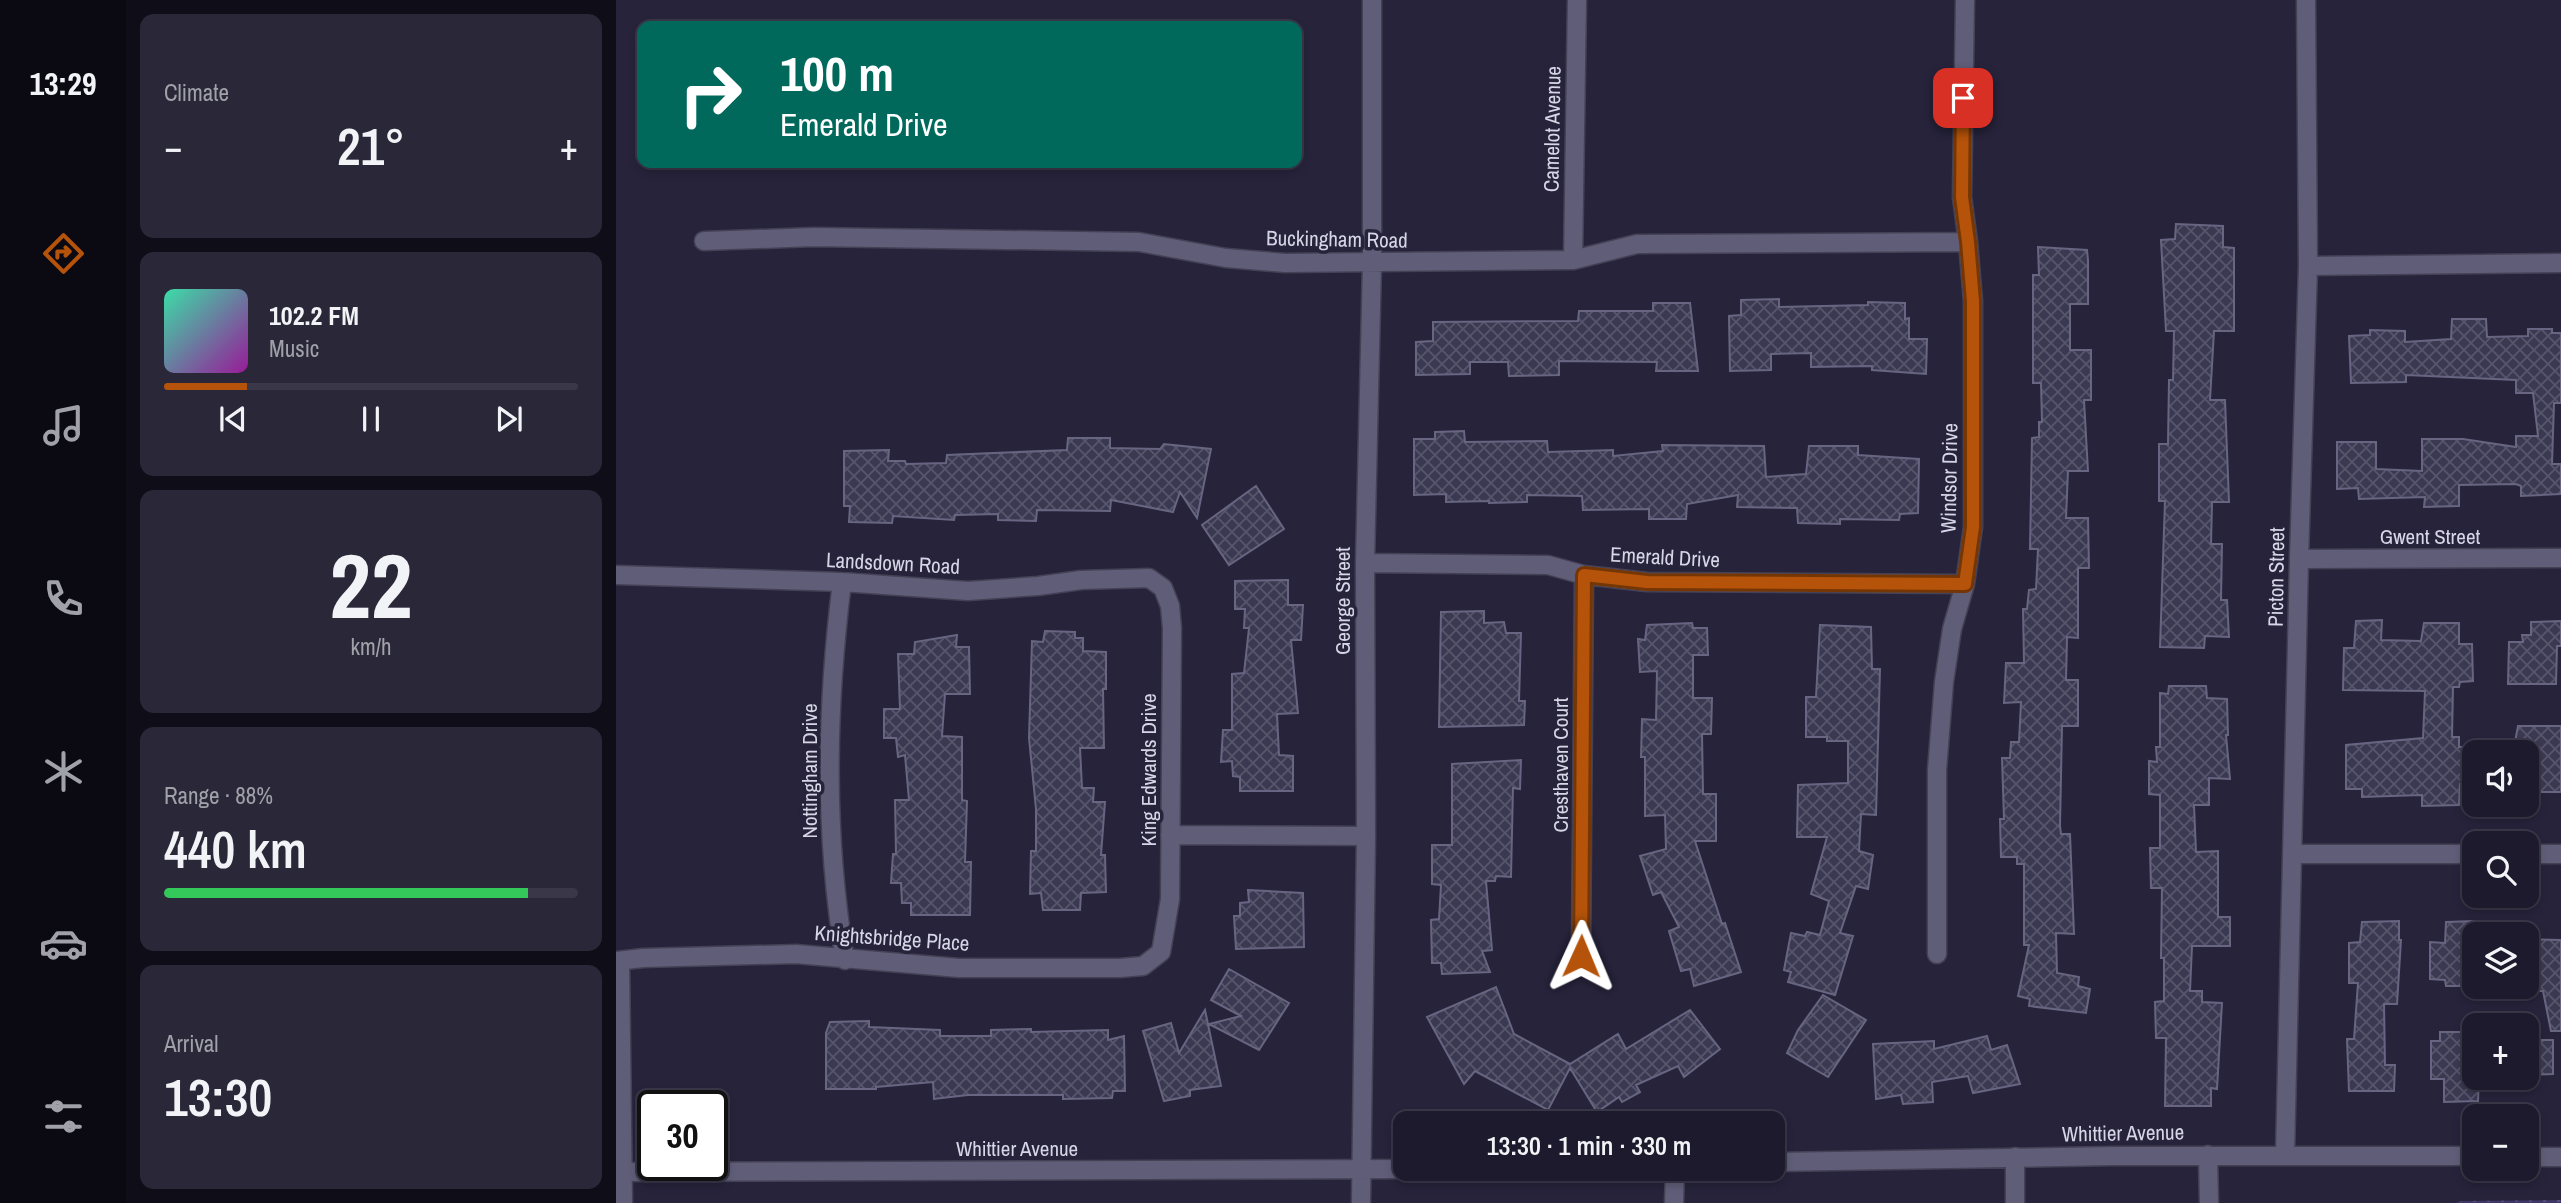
<!DOCTYPE html>
<html lang="en">
<head>
<meta charset="utf-8">
<style>
  body { margin:0; font-family:"Archivo Narrow",sans-serif; background:#292738; color:#f1f3f6; height:100vh; display:flex; flex-direction:column; font-size:26px; white-space:nowrap }
  * { box-sizing:border-box; margin:0 }
  p { font-size:23px; color:#a0a1a9 }
  .icon { flex:none; width:38px; height:38px; fill:none; stroke:currentColor; stroke-width:2; stroke-linecap:round; stroke-linejoin:round }
  .map { position:relative; flex:1; overflow:hidden }
  .panel { display:flex; flex-direction:column; gap:14px; padding:14px; background:#0f0e18; width:490px }
  .panel>* { flex:none }
  .hud { position:absolute; left:21px; top:21px; width:665px; height:147px; border-radius:14px; box-shadow:0 4px 10px #0003,0 0 0 2px #3a3848; background:#00695c; color:#fff; overflow:hidden }
  .fabs { position:absolute; left:1846px; top:740px; display:grid; gap:14px }
  .fabs a { display:grid; place-items:center; width:77px; height:77px; border-radius:14px; background:#1c1a2c; box-shadow:0 4px 10px #0003,0 0 0 2px #3a3848; font-size:35px }
  .speed { position:absolute; left:21px; top:1090px; display:flex; gap:14px; font-size:35px; font-weight:700; text-align:center }
  .speed>* { display:grid; place-content:center; width:91px; height:91px; border-radius:50%; background:#1c1a2c; box-shadow:0 4px 10px #0003,0 0 0 2px #3a3848; line-height:1 }
  .speed .limit { border:4px solid #111; border-radius:10px; background:#fff; color:#111 }
  .pin { position:absolute; display:grid; place-items:center; width:60px; height:60px; color:#fff; margin:-30px; border-radius:14px; box-shadow:0 4px 10px #0006 }
  .me { position:absolute; width:77px; margin:-38px; rotate:1deg; stroke-linejoin:round; filter:drop-shadow(0 0 5px #0008) }
  .turn { display:flex; align-items:center; gap:24px; height:147px; padding:0 28px; font-size:32px }
  .turn .icon { width:91px; height:91px; stroke-width:2.5 }
  .turn b { display:block; font-size:49px; line-height:60px }
  .big { font-size:52px; font-weight:600; line-height:1.1 }
  .panel .tile { flex:1; display:flex; flex-direction:column; justify-content:center; gap:10px; min-width:0; padding:0 24px; border-radius:14px; background:#292738 }
  .panel .dial { align-items:center; gap:0 }
  .dial b { font-size:91px; line-height:1 }
  .song { display:flex; align-items:center; gap:21px }
  .cover { width:84px; height:84px; border-radius:10px; background:linear-gradient(135deg,hsl(160 70% 55%),hsl(300 70% 35%)) }
  .played { height:7px; border-radius:4px; background:linear-gradient(90deg,#b45309 20%,#3a3848 20%) }
  .keys { display:flex; justify-content:space-around; direction:ltr }
  .heat { display:flex; justify-content:space-between; align-items:center; font-size:38px; direction:ltr }
  .charge { height:10px; border-radius:5px; background:linear-gradient(90deg,#34c759 88%,#3a3848 0) }
  .trip { position:absolute; left:777px; top:1111px; width:392px; height:70px; border-radius:14px; background:#1c1a2c; box-shadow:0 4px 10px #0003,0 0 0 2px #3a3848; font-weight:600; line-height:70px; text-align:center }
  main { display:flex; flex:1; min-height:0 }
  .tab-bar { display:flex; flex-direction:column; width:126px; justify-content:space-around; align-items:center; background:#0b0a12; color:#a0a1a9 }
  .tab-bar .icon { width:49px; height:49px }
  .tab-bar .current { color:#b45309 }
  .tab-bar b { font-size:32px; color:#f1f3f6 }
  .map>svg:first-child { display:block }
  .park { fill:url(#park-dots) }
  .building { fill:url(#building-cross-hatch); stroke:#676581; stroke-width:2 }
  .lines { fill:none; stroke-linecap:round; stroke-linejoin:round }
  .minor-casing { stroke:#444155; stroke-width:21 }
  .minor { stroke:#5f5d78; stroke-width:18 }
  .route-casing { stroke:#753606; stroke-width:18 }
  .route { stroke:#b45309; stroke-width:12 }
  .labels { text-anchor:middle; dominant-baseline:central; stroke-width:7; stroke-linejoin:round; paint-order:stroke }
  .street-label { font-size:21px; fill:#d7d6e6; stroke:#26233b }
</style>
</head>
<body>
<main>
<nav class="tab-bar">
<b>13:29</b>
<svg class="icon current" aria-label="directions" viewBox="0 0 24 24"><path d="M12 3l9 9-9 9-9-9zM9 14v-3h6M13 9l2 2-2 2"/></svg>
<svg class="icon" aria-label="music" viewBox="0 0 24 24"><path d="M9 18V5l10-2v13"/><circle cx="6" cy="18" r="3"/><circle cx="16" cy="16" r="3"/></svg>
<svg class="icon" aria-label="phone" viewBox="0 0 24 24"><path d="M5 4h4l2 5-3 2q2 4 5 5l2-3 5 2v4C11 20 4 13 5 4z"/></svg>
<svg class="icon" aria-label="climate" viewBox="0 0 24 24"><path d="M12 3v18M4 7l16 10M4 17L20 7"/></svg>
<svg class="icon" aria-label="car" viewBox="0 0 24 24"><path d="M5 17H2v-5l4-1 3-4h7l3 4 3 1v5h-3M9 17h6M6 11h13"/><circle cx="7" cy="17" r="2"/><circle cx="17" cy="17" r="2"/></svg>
<svg class="icon" aria-label="filters" viewBox="0 0 24 24"><path d="M4 7h16M4 17h16"/><circle cx="9" cy="7" r="2"/><circle cx="15" cy="17" r="2"/></svg>
</nav>
<section class="panel">
<div class="tile"><p>Climate</p>
<div class="heat"><a>−</a><b class="big">21°</b><a>+</a></div>
</div>
<div class="tile">
<div class="song"><i class="cover"></i><div><b>102.2 FM</b><p>Music</p></div></div>
<div class="played"></div>
<div class="keys"><svg class="icon" aria-label="previous" viewBox="0 0 24 24"><path d="M18 5L8 12l10 7zM5 5v14"/></svg><svg class="icon" aria-label="pause" viewBox="0 0 24 24"><path d="M8 5v14M16 5v14"/></svg><svg class="icon" aria-label="next" viewBox="0 0 24 24"><path d="M6 5l10 7-10 7zM19 5v14"/></svg></div>
</div>
<div class="tile dial"><b>22</b><p>km/h</p></div>
<div class="tile"><p>Range · 88%</p><b class="big">440 km</b><div class="charge"></div></div>
<div class="tile"><p>Arrival</p><b class="big">13:30</b></div>
</section>
<div class="map">
<svg width="1945" height="1203" viewBox="0 0 1945 1203">
  <defs>
    <pattern id="park-dots" width="8" height="8" patternUnits="userSpaceOnUse" patternTransform="scale(1.75)"><rect width="8" height="8" fill="#3f3768"/><path d="M2 2h.1M6 6h.1" fill="none" stroke="#5a537e" stroke-width="1.8" stroke-linecap="round"/></pattern>
    <pattern id="building-cross-hatch" width="8" height="8" patternUnits="userSpaceOnUse" patternTransform="scale(1.75)"><rect width="8" height="8" fill="#3b3952"/><path d="M0 0l8 8M0 8l8-8" fill="none" stroke="#57556b"/></pattern>
  </defs>
  <rect width="100%" height="100%" fill="#26233b"/>
  <path class="park" d="M1945,1200V1203H1839L1846,1201Z"/>
  <path class="building" d="M1560,224L1607,226V247L1618,248V331H1598L1594,400H1609L1613,502H1596L1595,544H1606L1605,600H1611L1613,637L1589,636L1588,648L1544,647L1549,501H1543V444H1552L1553,380H1557L1558,331H1550L1545,240L1559,239Z
    M1422,247L1471,250L1472,260V304H1454V350H1475V400H1468L1472,471H1452L1450,518H1472L1473,568H1462V638L1451,637L1450,680H1462V726H1446L1444,826L1445,834H1454L1458,934L1440,933L1441,973L1463,977L1462,986L1474,989L1470,1013L1413,1006L1414,999L1402,996L1413,945H1408V864H1401V857H1385L1384,819H1388L1386,758H1394L1395,742H1403L1405,702L1388,703L1390,663H1408L1407,609H1411L1413,590L1420,589L1422,549H1414L1416,438L1423,437V422H1426L1425,383H1417V275H1423Z
    M1163,299V307L1252,305V302L1289,303V319L1293,318V339H1311L1310,374L1256,370V366L1195,367V353L1155,354V370L1114,371L1113,316L1125,315V300Z
    M1037,303H1074L1082,371H1040L1041,362L943,361V375L893,376L892,362H854V374L800,375V342L817,341V322L962,321L963,311H1037Z
    M1836,319H1870L1871,337L1912,336V329H1936V333H1945V403H1938L1936,464H1945V494L1905,496V486L1900,484L1843,485V506L1808,507L1809,497L1743,499L1742,488L1721,489V442H1760V469L1806,471V439H1847L1900,447V436H1922L1917,393H1900V380L1790,375V382L1735,383L1733,336L1754,335V330L1789,331V342L1835,339Z
    M848,431L849,442L931,441L932,452L997,450V456L1047,451L1046,445L1148,446L1150,477L1190,474L1193,446H1242V455L1303,459L1302,513L1284,514L1283,520L1224,519V524L1182,523L1181,508L1121,507L1122,495L1071,504L1070,519H1033V509L967,510L966,496L911,495V502L873,503V501L830,502V494L798,495V439H819V432Z
    M452,438H494V448L544,449L548,444L595,449L581,518L564,492L557,512L495,500L494,511L421,510L420,521L382,520V514L339,515L338,520L277,516L276,523L233,522L234,506H228V451L273,450L272,461H289L290,464L330,463L331,455L451,450Z
    M640,486L668,529L613,565L586,525Z
    M672,580V605H687L685,640H675L682,713L661,714L663,755L677,756V791H624V777L617,776L616,761L605,762L607,730H616V674L628,673L633,628H628L629,609H619V581Z
    M868,611V623L888,622L890,633H905L903,701H909L908,725L823,727L825,612Z
    M1766,620L1765,640L1805,641L1808,623H1843V644H1856L1857,681L1844,682L1843,687H1837L1836,737H1843V747H1857V784H1844L1843,805L1806,806V795L1746,797V789H1730V745L1807,738L1809,691L1727,690L1728,648H1738L1740,621Z
    M1945,621V646H1941L1940,684H1892L1893,642H1907L1906,635H1915V622Z
    M1076,623L1077,628H1091L1092,655H1077V698H1096L1095,734H1086L1087,794H1100V841H1079L1106,924L1109,923L1125,972L1078,986L1074,969L1065,971L1053,931L1063,927L1045,892L1037,895L1024,856L1050,849L1049,815L1029,816V757H1025L1026,719L1040,720L1041,671L1024,672L1022,639L1029,640L1031,625Z
    M1204,625L1255,627L1256,669H1264L1260,815L1245,814L1243,851L1257,855L1252,889L1240,886L1224,933L1237,936L1219,995L1172,982L1175,972L1168,970L1175,933L1189,936L1191,932L1204,935L1213,901L1195,894L1211,837H1181L1182,785L1232,783V741H1211V737H1190V697H1200Z
    M429,631L459,632V638H467V651L490,652V689H487L488,748H464L466,788H478L477,802H489L485,855H489L490,892L465,893L464,910H427L425,893L414,894L415,851H420V809L413,738L416,641L427,642Z
    M341,635L340,647H353L354,694H329L326,736L346,737V800L351,801L349,862H355L354,915H295V903H286L285,883H275L277,854H280L279,800H293L289,755L282,757L280,738H268V709H284L282,654H298L299,642Z
    M1553,686H1590L1591,698L1611,699L1612,735H1610L1614,779L1593,778V805H1578L1580,852L1602,851V917H1614V946H1576L1574,991H1586V1002L1606,1003L1601,1089L1595,1088V1106H1549L1550,1038H1540L1539,1002L1548,1001V958H1545L1546,888H1535L1534,848H1544V795L1533,794V761L1541,762L1540,747H1544V693L1552,694Z
    M1902,726H1945V792H1911V752H1897Z
    M905,760L904,789L897,788L895,877L880,876L879,881H870L876,950L866,951L874,972L826,974L825,963H816L815,920L823,919L825,885L816,884V845H836V764Z
    M632,890L687,893L688,947L620,949L618,916H624V903L633,902Z
    M1783,921V940H1785L1781,1004H1768L1769,1065H1779L1778,1091H1733L1731,1039H1738L1742,983H1733V943L1744,942L1746,922Z
    M1858,921V986H1830L1829,980L1814,979V942L1829,943L1830,922Z
    M1911,939L1945,940V1031H1935L1927,991H1911Z
    M613,969L673,1003L643,1050L593,1024L625,1016L595,1000Z
    M880,987L898,1034L954,1064L1002,1034L1010,1049L1074,1010L1104,1049L1068,1077L1062,1066L1020,1085L1024,1092L1006,1102L1003,1097L981,1112L954,1068L932,1110L859,1071L848,1084L811,1017Z
    M1207,995L1250,1020L1212,1077L1171,1053L1182,1030Z
    M589,1010L605,1086L574,1090V1096L548,1101L527,1031L555,1023L563,1053Z
    M253,1021V1027L324,1030V1036H375V1030L415,1029V1032L492,1030V1040L508,1036L509,1091H497L496,1098L447,1099V1095H352L318,1099L317,1082L260,1087V1089H210V1033L214,1022Z
    M1824,1032H1858V1078H1863L1862,1101L1828,1102V1079H1815V1041H1824Z
    M1371,1036L1375,1050L1391,1045L1404,1084L1357,1093L1352,1076L1316,1082L1317,1102L1287,1104L1285,1095L1260,1099L1257,1044L1318,1041V1049Z
    M1911,1040H1937V1074L1911,1075Z"/>
  <g class="lines">
    <defs>
      <path id="minor" d="M88,241L198,237L523,242L610,258L669,263L957,260L1021,244L1352,242
        M957,260L961,0
        M1692,266L1945,263
        M1683,559L1945,558
        M749,563L932,565L968,575L1031,582L1349,584
        M0,575L226,582L352,591L422,586L465,580L533,578L547,588L554,606L556,628L554,899L545,952L527,966L504,968H343L180,954L27,958L0,961
        M226,582C210,710 208,833 229,960
        M554,835L750,836
        M1678,854H1858
        M1911,854H1945
        M1321,954V770L1328,682L1336,629L1349,584L1357,527V301L1352,242L1346,197L1349,0
        M965,956L968,575
        M4,961L7,1203
        M1592,1155L1593,1203
        M1669,1155L1683,559L1692,266L1690,0
        M1399,1157V1203
        M1911,1157H1945
        M1157,1162L1496,1156H1858
        M0,1172L802,1169
        M745,1203L750,836L749,563L756,263V0
        M1058,1203L1059,1169"/>
    </defs>
    <use href="#minor" class="minor-casing"/>
    <use href="#minor" class="minor"/>
  </g>
  <g class="lines">
    <defs>
      <path id="route" d="M965,956L968,575L1031,582L1349,584L1357,527V301L1352,242L1346,197L1347,98"/>
    </defs>
    <use href="#route" class="route-casing"/>
    <use href="#route" class="route"/>
  </g>
  <g class="labels">
    <g class="street-label">
      <text transform="translate(936 129) rotate(-89)">Camelot Avenue</text>
      <text transform="translate(721 239) rotate(1)">Buckingham Road</text>
      <text transform="translate(1333 478) rotate(-89)">Windsor Drive</text>
      <text x="1814" y="536">Gwent Street</text>
      <text transform="translate(1049 557) rotate(3)">Emerald Drive</text>
      <text transform="translate(277 563) rotate(3)">Landsdown Road</text>
      <text transform="translate(1660 577) rotate(-89)">Picton Street</text>
      <text transform="translate(726 601) rotate(-90)">George Street</text>
      <text transform="translate(944 765) rotate(-90)">Cresthaven Court</text>
      <text transform="translate(532 770) rotate(-90)">King Edwards Drive</text>
      <text transform="translate(193 771) rotate(-90)">Nottingham Drive</text>
      <text transform="translate(276 938) rotate(4)">Knightsbridge Place</text>
      <text transform="translate(1507 1133) rotate(-1)">Whittier Avenue</text>
      <text x="401" y="1148">Whittier Avenue</text>
    </g>
  </g>
</svg>
<div class="fabs">
<a><svg class="icon" aria-label="sound" viewBox="0 0 24 24"><path d="M4 9h4l5-4v14l-5-4H4zM17 9q2 3 0 6"/></svg></a>
<a><svg class="icon" aria-label="search" viewBox="0 0 24 24"><circle cx="10" cy="10" r="6"/><path d="M15 15l6 6"/></svg></a>
<a><svg class="icon" aria-label="layers" viewBox="0 0 24 24"><path d="M12 4l9 5-9 5-9-5zM3 14l9 5 9-5"/></svg></a>
<a>+</a>
<a>−</a>
</div>
<div class="speed"><div class="limit">30</div></div>
<div class="pin" style="left:1347px;top:98px;background:#d93025"><svg class="icon" aria-label="arrive" viewBox="0 0 24 24"><path d="M6 21V4h12l-3 4 3 4H6"/></svg></div>
<svg class="me" style="left:965px;top:956px" viewBox="-20 -20 40 40"><path d="M0-17L14 15 0 8-14 15z" fill="#b45309" stroke="#fff" stroke-width="4"/></svg>
<div class="trip">13:30 · 1 min · 330 m</div>
<div class="hud">
<div class="turn"><svg class="icon" aria-label="right" viewBox="0 0 24 24"><path d="M7 20v-9h11M14 6l5 5-5 5"/></svg><div><b>100 m</b>Emerald Drive</div></div>
</div>
</div>
</main>
</body>
</html>
